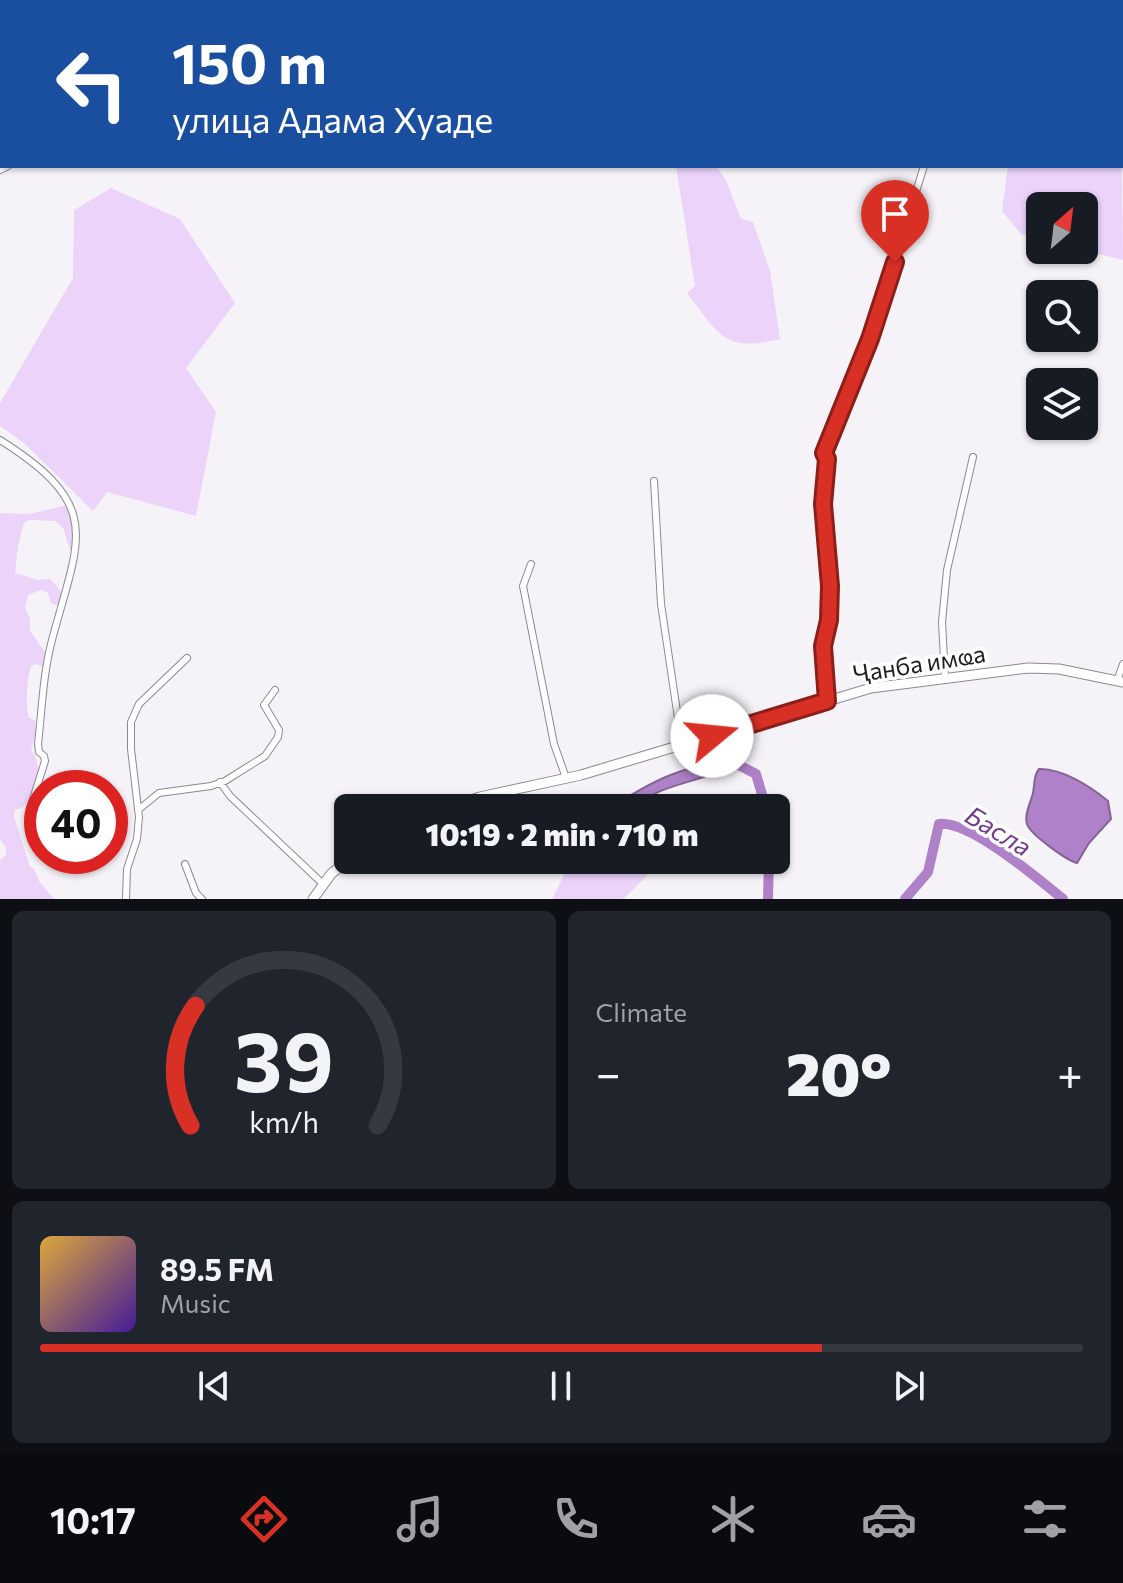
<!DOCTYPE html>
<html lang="en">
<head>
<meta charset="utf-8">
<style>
  body { margin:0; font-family:Commissioner,sans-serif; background:#20242c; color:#f1f3f6; height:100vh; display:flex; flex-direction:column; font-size:30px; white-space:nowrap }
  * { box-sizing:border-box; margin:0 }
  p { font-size:26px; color:#9ea1a6 }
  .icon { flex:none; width:44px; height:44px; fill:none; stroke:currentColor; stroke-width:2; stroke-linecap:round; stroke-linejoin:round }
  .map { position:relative; height:899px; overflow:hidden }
  .panel { display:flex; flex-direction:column; gap:12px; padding:12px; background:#0d0f14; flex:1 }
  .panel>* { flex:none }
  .banner { position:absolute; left:0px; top:0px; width:1124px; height:168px; box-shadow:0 2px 6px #0004; background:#1a4fa0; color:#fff; overflow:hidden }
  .needle { width:52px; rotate:28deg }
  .buttons { position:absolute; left:1026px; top:192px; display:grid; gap:16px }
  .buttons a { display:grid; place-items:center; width:72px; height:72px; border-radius:12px; background:#171b24; box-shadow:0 2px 6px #0004; font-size:40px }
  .speed { position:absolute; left:24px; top:770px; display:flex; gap:16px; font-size:40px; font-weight:700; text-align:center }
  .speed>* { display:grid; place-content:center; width:104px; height:104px; border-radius:50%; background:#171b24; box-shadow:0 2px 6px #0004; line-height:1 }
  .speed .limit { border:12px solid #d22; background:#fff; color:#111 }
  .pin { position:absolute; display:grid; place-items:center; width:68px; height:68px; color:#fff; margin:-82px -34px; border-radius:50% 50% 50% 0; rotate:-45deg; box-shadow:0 0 8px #0007 }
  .pin .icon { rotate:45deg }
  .me { position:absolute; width:88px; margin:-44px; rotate:73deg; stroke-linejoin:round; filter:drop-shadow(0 0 6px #0008) }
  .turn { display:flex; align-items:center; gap:28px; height:168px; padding:0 40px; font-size:36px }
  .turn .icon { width:104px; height:104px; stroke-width:2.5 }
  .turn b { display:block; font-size:56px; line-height:68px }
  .big { font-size:60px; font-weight:800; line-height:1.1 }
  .panel .widget { flex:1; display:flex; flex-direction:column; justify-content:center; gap:12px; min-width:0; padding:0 28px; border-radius:12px; background:#20242c }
  .panel .dial { align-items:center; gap:0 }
  .dial svg { height:208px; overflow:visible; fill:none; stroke:#363941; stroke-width:7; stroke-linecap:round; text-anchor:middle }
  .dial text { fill:#f1f3f6; stroke:none }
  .song { display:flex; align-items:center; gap:24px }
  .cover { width:96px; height:96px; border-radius:12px; background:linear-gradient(135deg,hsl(40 70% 55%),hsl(260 70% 35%)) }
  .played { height:8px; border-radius:4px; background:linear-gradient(90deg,#d93025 75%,#363941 75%) }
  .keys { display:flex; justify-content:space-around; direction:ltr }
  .heat { display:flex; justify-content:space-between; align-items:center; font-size:44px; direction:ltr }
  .panel .tiles { flex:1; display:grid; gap:12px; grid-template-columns:1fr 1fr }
  .widget:last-child { grid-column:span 2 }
  .trip { position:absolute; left:334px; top:794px; width:456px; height:80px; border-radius:12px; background:#171b24; box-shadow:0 2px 6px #0004; font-weight:800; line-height:80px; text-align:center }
  .dock { display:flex; height:128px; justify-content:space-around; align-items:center; background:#090b0e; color:#9ea1a6 }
  .dock .icon { width:56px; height:56px }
  .dock .selected { color:#d93025 }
  .dock b { font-size:36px; color:#f1f3f6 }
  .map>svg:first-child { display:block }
  .green { fill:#ebd3f9 }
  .water { fill:#af81c8; stroke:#846395; stroke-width:2 }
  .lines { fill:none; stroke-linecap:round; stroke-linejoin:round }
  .river { stroke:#af81c8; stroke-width:10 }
  .street-casing { stroke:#8c898e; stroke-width:8 }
  .secondary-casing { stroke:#8c898e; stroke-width:11 }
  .street { stroke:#fff; stroke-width:6 }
  .secondary { stroke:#fff; stroke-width:9 }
  .route-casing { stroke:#8d1f18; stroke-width:20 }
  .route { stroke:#d93025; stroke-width:14 }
  .labels { text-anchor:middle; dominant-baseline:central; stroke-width:7; stroke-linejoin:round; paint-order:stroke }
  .street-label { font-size:24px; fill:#1e1d1e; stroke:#fff }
  .water-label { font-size:26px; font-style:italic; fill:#73398f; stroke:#fff }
</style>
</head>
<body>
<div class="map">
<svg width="1123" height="899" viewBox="0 0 1123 899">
  <rect width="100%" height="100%" fill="#f6f3f8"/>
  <path class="green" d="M676,166H716L726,180L741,219L753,222L770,271L780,339C723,353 719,334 687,293L695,286Z
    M1008,166H1122L1123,260L1084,250V206H1040V239L1021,234L1002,211Z
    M111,188L180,219L235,303L186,368L216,412L196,516L107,492L93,511L24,443L0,426V403L73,278L74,210Z
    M68,505L73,519V550H70L63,528L56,521L29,520L24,523L18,546L15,573L38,580L50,579L64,594L62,602L56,605L51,603L48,593L41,590L28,595L25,607L30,619V631L45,652L44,667L35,664L31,666C27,680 25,705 29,718L35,720L36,733L31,750C45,766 37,797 20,809H15L14,816L30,867L34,868L39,881L54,899H0V860L6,855V848L0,839V513L30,514Z
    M580,860H651L650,873L623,899H552L565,873Z"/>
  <path class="water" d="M736,757H741C711,784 663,780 633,808H611C657,777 682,768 736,757Z
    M1039,769C1062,768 1091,787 1108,801L1111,819L1089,843L1077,863C1066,860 1030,834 1027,824C1024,814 1031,802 1033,793C1035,784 1033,776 1039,769Z"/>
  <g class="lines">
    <path class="river" d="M721,763H735L756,774L766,808
      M768,899L769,860
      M905,899L928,872L939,824C970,820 1038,879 1063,899"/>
    <defs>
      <path id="street" d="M378,0L379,2
        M242,2L244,0
        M397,2L399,0
        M0,170L8,166
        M0,440C105,506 79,538 52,640C43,674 42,709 38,744L39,752L44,756L45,761L30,809
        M654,481L661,604L682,745
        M531,564L523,586L554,744L566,778
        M945,678L942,622L947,570L973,457
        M1117,681L1123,664
        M827,701L823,646L829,620L830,586L823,504L827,459L824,453L870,339L924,166
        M220,782L230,796L323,884
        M138,810L159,793L211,786L225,781L265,756L278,737L279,730L264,705L275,690
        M185,864L196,893L202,899
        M126,899L127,869L137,839L139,817L131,749V722L139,704L187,658"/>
      <path id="secondary" d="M447,808L480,797L581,775L871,688L1028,668L1059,669L1123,682
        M313,899L331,874L348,860"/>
    </defs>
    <use href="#street" class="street-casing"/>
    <use href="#secondary" class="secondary-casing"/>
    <use href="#street" class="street"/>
    <use href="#secondary" class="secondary"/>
  </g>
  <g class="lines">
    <defs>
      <path id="route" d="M712,736L827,701L823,646L829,620L830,586L823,504L827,459L824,453L870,339L895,262"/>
    </defs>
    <use href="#route" class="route-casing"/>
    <use href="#route" class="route"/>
  </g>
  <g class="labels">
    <g class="street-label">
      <text transform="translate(919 663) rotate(-9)">Ҷанба имҩа</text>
    </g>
    <g class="water-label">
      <text transform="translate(999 830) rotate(31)">Басла</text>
    </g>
  </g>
</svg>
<div class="buttons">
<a><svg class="needle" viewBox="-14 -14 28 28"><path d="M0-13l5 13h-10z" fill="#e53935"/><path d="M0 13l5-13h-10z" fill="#9ea1a6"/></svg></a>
<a><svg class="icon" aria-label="search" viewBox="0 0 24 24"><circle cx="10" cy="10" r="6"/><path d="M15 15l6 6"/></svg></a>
<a><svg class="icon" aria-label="layers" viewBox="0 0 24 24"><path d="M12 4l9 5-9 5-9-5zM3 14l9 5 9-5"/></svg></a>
</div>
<div class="speed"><div class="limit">40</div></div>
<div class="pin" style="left:895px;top:262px;background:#d93025"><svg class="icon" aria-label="arrive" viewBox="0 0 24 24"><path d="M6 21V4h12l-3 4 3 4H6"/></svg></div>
<svg class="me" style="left:712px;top:736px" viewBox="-20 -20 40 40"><circle r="19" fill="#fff"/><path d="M0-13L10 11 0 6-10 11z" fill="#d93025"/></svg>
<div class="trip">10:19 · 2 min · 710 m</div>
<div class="banner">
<div class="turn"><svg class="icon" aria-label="left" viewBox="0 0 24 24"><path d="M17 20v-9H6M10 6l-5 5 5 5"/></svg><div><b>150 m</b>улица Адама Хуаде</div></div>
</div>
</div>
<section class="panel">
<div class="tiles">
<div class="widget dial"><svg viewBox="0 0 100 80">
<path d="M14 69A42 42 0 1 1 86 69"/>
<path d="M14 69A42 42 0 0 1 16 23" stroke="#d93025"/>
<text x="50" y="56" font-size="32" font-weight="700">39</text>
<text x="50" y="72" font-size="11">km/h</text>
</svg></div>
<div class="widget"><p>Climate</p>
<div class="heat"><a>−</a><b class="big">20°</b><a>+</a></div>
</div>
<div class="widget">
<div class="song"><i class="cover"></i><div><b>89.5 FM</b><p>Music</p></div></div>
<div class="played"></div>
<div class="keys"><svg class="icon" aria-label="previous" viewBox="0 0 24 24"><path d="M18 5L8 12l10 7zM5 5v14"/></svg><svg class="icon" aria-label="pause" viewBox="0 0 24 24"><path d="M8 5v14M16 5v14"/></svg><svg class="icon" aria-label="next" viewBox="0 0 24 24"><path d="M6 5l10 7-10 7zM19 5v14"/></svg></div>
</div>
</div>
</section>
<nav class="dock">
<b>10:17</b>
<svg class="icon selected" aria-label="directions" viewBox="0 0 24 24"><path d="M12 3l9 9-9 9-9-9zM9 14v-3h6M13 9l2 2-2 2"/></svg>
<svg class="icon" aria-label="music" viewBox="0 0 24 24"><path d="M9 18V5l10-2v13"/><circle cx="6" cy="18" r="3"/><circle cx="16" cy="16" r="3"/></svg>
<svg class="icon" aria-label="phone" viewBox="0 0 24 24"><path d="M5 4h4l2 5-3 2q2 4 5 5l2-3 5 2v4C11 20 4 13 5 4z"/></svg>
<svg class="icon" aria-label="climate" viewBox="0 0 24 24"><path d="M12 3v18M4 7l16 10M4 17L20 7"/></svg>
<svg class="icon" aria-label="car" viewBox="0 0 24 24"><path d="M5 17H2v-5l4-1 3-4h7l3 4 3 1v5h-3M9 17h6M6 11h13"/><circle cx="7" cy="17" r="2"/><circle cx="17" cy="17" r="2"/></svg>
<svg class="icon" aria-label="filters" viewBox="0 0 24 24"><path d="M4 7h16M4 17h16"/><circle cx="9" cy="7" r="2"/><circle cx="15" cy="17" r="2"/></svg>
</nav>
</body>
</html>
